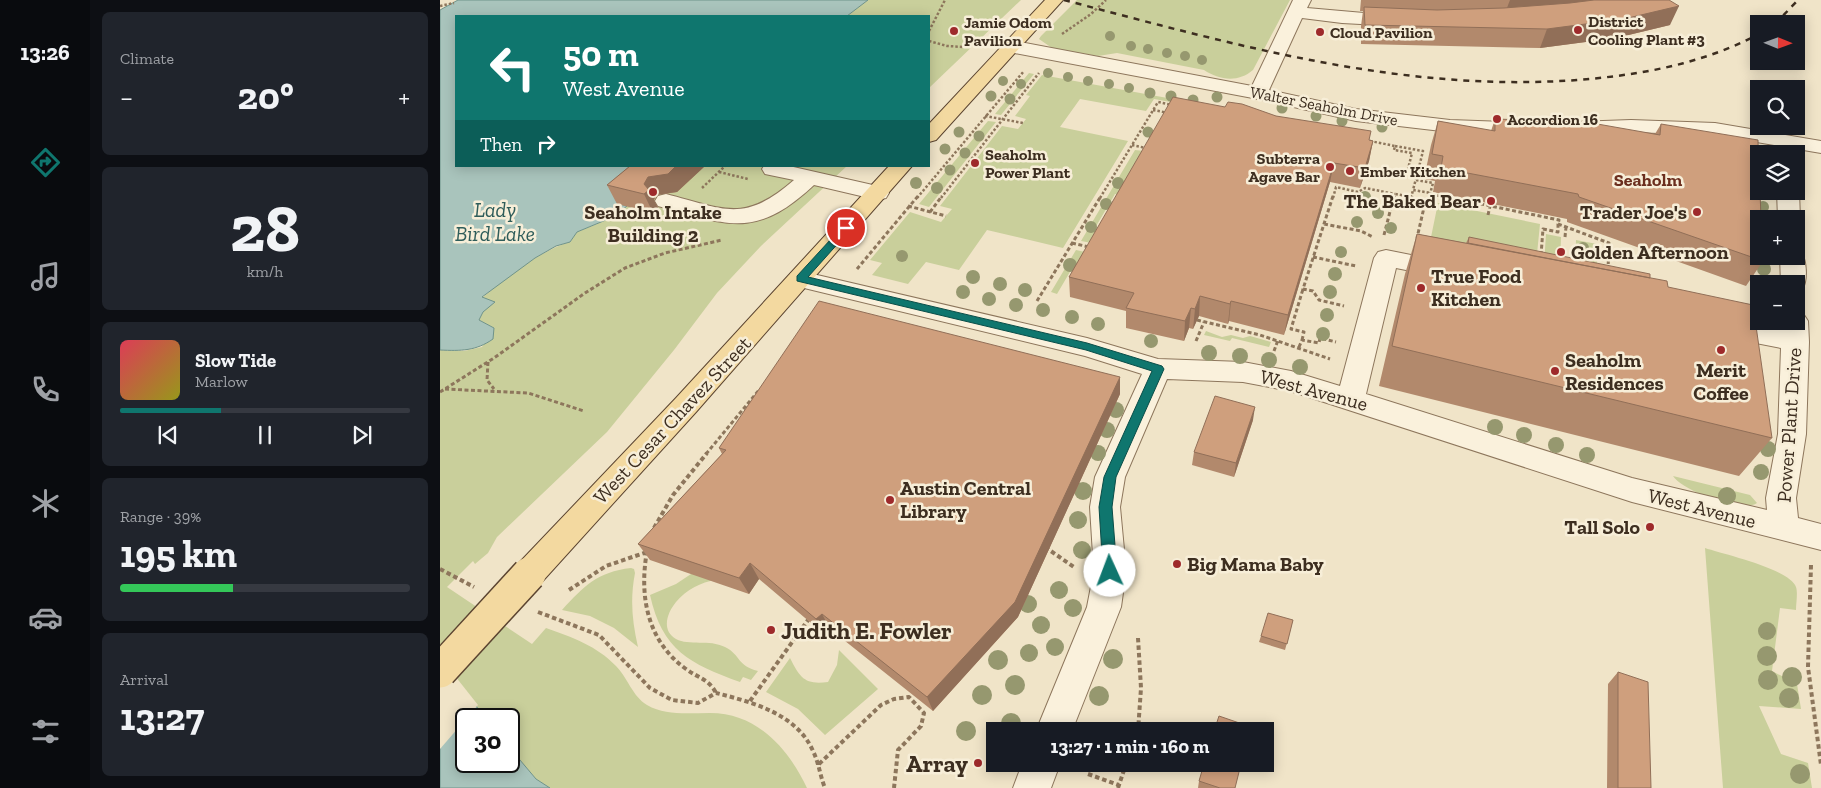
<!DOCTYPE html>
<html lang="en">
<head>
<meta charset="utf-8">
<style>
  body { margin:0; font-family:"Zilla Slab",serif; background:#20242c; color:#f1f3f6; height:100vh; display:flex; flex-direction:column; font-size:19px; white-space:nowrap }
  * { box-sizing:border-box; margin:0 }
  p { font-size:16px; color:#9ea1a6 }
  .icon { flex:none; width:28px; height:28px; fill:none; stroke:currentColor; stroke-width:2; stroke-linecap:round; stroke-linejoin:round }
  .map { position:relative; flex:1; overflow:hidden }
  .panel { display:flex; flex-direction:column; gap:12px; padding:12px; background:#0d0f14; width:350px }
  .panel>* { flex:none }
  .banner { position:absolute; left:15px; top:15px; width:475px; height:152px; border-radius:0px; box-shadow:0 2px 12px #0003; background:#0f766e; color:#fff; overflow:hidden }
  .needle { width:32px; rotate:91deg }
  .tools { position:absolute; left:1310px; top:15px; display:grid; gap:10px }
  .tools a { display:grid; place-items:center; width:55px; height:55px; border-radius:0px; background:#171b24; box-shadow:0 2px 12px #0003; font-size:25px }
  .speed { position:absolute; left:15px; top:708px; display:flex; gap:10px; font-size:25px; font-weight:700; text-align:center }
  .speed>* { display:grid; place-content:center; width:65px; height:65px; border-radius:50%; background:#171b24; box-shadow:0 2px 12px #0003; line-height:1 }
  .speed .limit { border:2px solid #111; border-radius:8px; background:#fff; color:#111 }
  .pin { position:absolute; display:grid; place-items:center; width:42px; height:42px; color:#fff; margin:-21px; border:2px solid #fff; border-radius:50%; box-shadow:0 1px 5px #0007 }
  .me { position:absolute; width:55px; margin:-28px; rotate:358deg; stroke-linejoin:round; filter:drop-shadow(0 0 4px #0008) }
  .turn { display:flex; align-items:center; gap:18px; height:105px; padding:0 25px; font-size:22px }
  .turn .icon { width:65px; height:65px; stroke-width:2.5 }
  .turn b { display:block; font-size:35px; line-height:42px }
  .then { display:flex; align-items:center; height:48px; padding:0 25px; background:#0003; gap:10px; font-size:19px }
  .big { font-size:38px; font-weight:700; line-height:1.1 }
  .panel .card { flex:1; display:flex; flex-direction:column; justify-content:center; gap:8px; min-width:0; padding:0 18px; border-radius:8px; background:#20242c }
  .panel .dial { align-items:center; gap:0 }
  .dial b { font-size:65px; line-height:1 }
  .song { display:flex; align-items:center; gap:15px }
  .cover { width:60px; height:60px; border-radius:8px; background:linear-gradient(135deg,hsl(350 70% 55%),hsl(60 70% 35%)) }
  .played { height:5px; border-radius:2px; background:linear-gradient(90deg,#0f766e 35%,#363941 35%) }
  .keys { display:flex; justify-content:space-around; direction:ltr }
  .heat { display:flex; justify-content:space-between; align-items:center; font-size:28px; direction:ltr }
  .charge { height:8px; border-radius:4px; background:linear-gradient(90deg,#34c759 39%,#363941 0) }
  .trip { position:absolute; left:546px; top:722px; width:288px; height:50px; border-radius:0px; background:#171b24; box-shadow:0 2px 12px #0003; font-weight:700; line-height:50px; text-align:center }
  main { display:flex; flex:1; min-height:0 }
  .tab-bar { display:flex; flex-direction:column; width:90px; justify-content:space-around; align-items:center; background:#090b0e; color:#9ea1a6 }
  .tab-bar .icon { width:35px; height:35px }
  .tab-bar .on { color:#0f766e }
  .tab-bar b { font-size:22px; color:#f1f3f6 }
  .map>svg:first-child { display:block }
  .green { fill:#c9cf9b }
  .water { fill:#a9c4bc; stroke:#6f938a }
  .pier { fill:#f0e4c8 }
  .lines { fill:none; stroke-linecap:round; stroke-linejoin:round }
  .minor-casing { stroke:#8d765c; stroke-width:2 }
  .major-casing { stroke:#5b4430; stroke-width:2 }
  .path-far2 { stroke:#8d765c; stroke-width:2.5; stroke-dasharray:2.5 2; stroke-linecap:butt }
  .path-far1 { stroke:#8d765c; stroke-width:3; stroke-dasharray:4 2.5; stroke-linecap:butt }
  .path { stroke:#8d765c; stroke-width:4; stroke-dasharray:4.5 3; stroke-linecap:butt }
  .minor { fill:#faf1dc; fill-rule:evenodd }
  .major { fill:#f3d9a0; fill-rule:evenodd }
  .rail { stroke:#3d2e20; stroke-width:2.5; stroke-dasharray:6 6; stroke-linecap:butt }
  .major-bridge-casing { stroke:#5b4430; stroke-width:36; stroke-linecap:butt }
  .major-bridge { stroke:#f3d9a0; stroke-width:33 }
  .tree { fill:#96986f }
  .wall { fill:#b2896c }
  .shaded-wall { fill:#916f58 }
  .building { fill:#cf9f7d; stroke:#916f58 }
  .route { fill:#0f766e; stroke:#0a4d48 }
  .poi-dot { fill:#9e2a2b; stroke:#f7eed8; stroke-width:2 }
  .labels { text-anchor:middle; dominant-baseline:central; stroke-width:5; stroke-linejoin:round; paint-order:stroke }
  .far-poi-label { font-size:16px; font-weight:bold; fill:#3d2e20; stroke:#f7eed8; text-anchor:start }
  .far-street-label { font-size:16px; fill:#3d2e20; stroke:#f7eed8 }
  .far-neighbourhood-label { font-size:18px; font-weight:bold; fill:#6b2e1e; stroke:#f7eed8 }
  .poi-label { font-size:20px; font-weight:bold; fill:#3d2e20; stroke:#f7eed8; text-anchor:start }
  .street-label { font-size:20px; fill:#3d2e20; stroke:#f7eed8 }
  .water-label { font-size:21px; font-style:italic; fill:#2f5d5a; stroke:#f7eed8 }
  .near-poi-label { font-size:24px; font-weight:bold; fill:#3d2e20; stroke:#f7eed8; text-anchor:start }
</style>
</head>
<body>
<main>
<nav class="tab-bar">
<b>13:26</b>
<svg class="icon on" aria-label="directions" viewBox="0 0 24 24"><path d="M12 3l9 9-9 9-9-9zM9 14v-3h6M13 9l2 2-2 2"/></svg>
<svg class="icon" aria-label="music" viewBox="0 0 24 24"><path d="M9 18V5l10-2v13"/><circle cx="6" cy="18" r="3"/><circle cx="16" cy="16" r="3"/></svg>
<svg class="icon" aria-label="phone" viewBox="0 0 24 24"><path d="M5 4h4l2 5-3 2q2 4 5 5l2-3 5 2v4C11 20 4 13 5 4z"/></svg>
<svg class="icon" aria-label="climate" viewBox="0 0 24 24"><path d="M12 3v18M4 7l16 10M4 17L20 7"/></svg>
<svg class="icon" aria-label="car" viewBox="0 0 24 24"><path d="M5 17H2v-5l4-1 3-4h7l3 4 3 1v5h-3M9 17h6M6 11h13"/><circle cx="7" cy="17" r="2"/><circle cx="17" cy="17" r="2"/></svg>
<svg class="icon" aria-label="filters" viewBox="0 0 24 24"><path d="M4 7h16M4 17h16"/><circle cx="9" cy="7" r="2"/><circle cx="15" cy="17" r="2"/></svg>
</nav>
<section class="panel">
<div class="card"><p>Climate</p>
<div class="heat"><a>−</a><b class="big">20°</b><a>+</a></div>
</div>
<div class="card dial"><b>28</b><p>km/h</p></div>
<div class="card">
<div class="song"><i class="cover"></i><div><b>Slow Tide</b><p>Marlow</p></div></div>
<div class="played"></div>
<div class="keys"><svg class="icon" aria-label="previous" viewBox="0 0 24 24"><path d="M18 5L8 12l10 7zM5 5v14"/></svg><svg class="icon" aria-label="pause" viewBox="0 0 24 24"><path d="M8 5v14M16 5v14"/></svg><svg class="icon" aria-label="next" viewBox="0 0 24 24"><path d="M6 5l10 7-10 7zM19 5v14"/></svg></div>
</div>
<div class="card"><p>Range · 39%</p><b class="big">195 km</b><div class="charge"></div></div>
<div class="card"><p>Arrival</p><b class="big">13:27</b></div>
</section>
<div class="map">
<svg width="1381" height="788" viewBox="0 0 1381 788">
  <rect width="100%" height="100%" fill="#f0e4c8"/>
  <path class="green" d="M428,0H581L489,88V16H407Z
    M637,0H850L813,70C798,83 779,80 764,70L677,53L658,56L612,48L599,39L601,36Z
    M589,73L594,74L561,115L555,114Z
    M602,75L782,108L781,111L714,99L706,111L640,99L620,127L688,141L623,248L547,230L519,270L486,262L468,284L432,275L442,263L430,260L470,212L501,222L512,209L500,206L562,126L578,129L586,119L575,116L590,96L586,95Z
    M548,121L556,122L489,207L479,204Z
    M695,150L704,151L682,195L675,194L655,228L666,231L652,243L641,241Z
    M219,166H407L321,246L277,293L234,350L167,432L57,537L48,553L35,564L33,561L7,587L92,644L106,628C132,637 157,646 176,666C187,677 193,697 207,705C226,716 248,713 270,713C317,713 348,748 367,788H110L96,779L69,747V719H46L0,659V350L24,351L42,347L54,328L39,320L43,312L42,298C65,277 100,251 130,242L137,232L157,224L187,206L177,204Z
    M998,203L1100,224L1096,264L990,242Z
    M1106,234L1121,237L1120,268L1104,265Z
    M1136,240L1157,244V276L1135,271Z
    M636,250L645,252V267L634,265L617,294L611,292Z
    M766,331L782,337L791,335L803,338L810,336L831,342L829,347L792,338L790,341L764,335Z
    M1233,476L1310,495L1317,503C1303,513 1242,491 1233,476Z
    M1265,548C1283,554 1350,569 1356,587C1358,593 1356,603 1356,610L1340,608L1332,671L1357,684L1361,709L1319,706L1341,754L1368,763L1372,788H1283Z
    M191,568L194,569L195,573C190,599 192,621 198,647L174,628L150,616L122,610C144,586 157,572 191,568Z
    M257,570L276,580C261,582 246,590 236,602C227,613 221,630 236,639C249,646 269,639 285,647C301,655 297,666 318,671L311,680L303,677L300,682C250,664 222,650 210,595L236,584Z
    M399,650L438,689L385,735L358,709L326,692L350,658C360,678 365,685 388,682L397,665Z"/>
  <path class="water" d="M18,0H428L407,16H16V166H219L177,203L187,206L173,217L137,232L130,242L116,246L95,258L42,297L55,302L43,312L39,320L54,328L53,339C36,351 21,351 0,350V10Z
    M0,659L46,719H26V761H69V747L96,779L110,788H0Z"/>
  <path class="pier" d="M0,657L38,705L0,749Z"/>
  <g class="lines">
    <defs>
      <path id="minor" d="M853,0H871L867,8L958,16L964,17L967,21L964,25L958,26L902,23L862,18L829,90L916,109L1010,120L1090,123L1097,125L1100,129L1097,133L1090,135L1010,132L916,121L818,99L569,52L563,50L560,46L563,42L569,40L812,86Z
        M1191,120L1275,123L1381,141V153L1275,135L1191,132L1135,134L1128,132L1125,128L1128,124L1135,122Z
        M324,166H349L446,188L449,193L446,198L438,200L374,185C315,240 289,225 218,206L215,201L218,196L226,194C284,209 304,224 354,180L325,174L322,169Z
        M1356,187L1359,191L1360,219L1356,224V219H1338L1337,191H1356Z
        M1356,249L1360,250C1367,260 1368,280 1362,290L1356,291V284H1341L1340,256H1356Z
        M946,250L1006,262L1015,264L1018,270L1015,276L1006,278L956,268L926,394L1192,478L1327,510L1326,498L1338,434L1341,348L1280,336L1271,333L1267,327L1271,321L1280,318L1342,330V321H1356V312L1364,315L1368,321L1369,342L1366,434L1356,498L1358,518L1381,524V550L1192,502L850,391L803,382L727,379L685,477L680,507L686,571L681,607L632,731H596L647,607L654,571L650,507L655,477L702,374L645,356L360,287L351,285L348,279L351,273L360,271L647,338L718,359L803,362L851,371L900,386L934,258L938,252Z
        M582,764H620L611,788H573Z"/>
      <path id="major" d="M605,0H623L496,140L489,142V124Z
        M449,166H472L256,412L100,584L89,588L78,584L73,574L78,564L236,398Z"/>
    </defs>
    <use href="#minor" class="minor-casing"/>
    <use href="#major" class="major-casing"/>
    <path class="path-far2" d="M0,6L14,3
      M489,31L505,0
      M622,34L651,14L666,0
      M489,41L507,46L524,47
      M713,110L729,113
      M545,116L583,123
      M930,141L955,146L954,150L972,153L968,169L978,171L973,190L991,193
      M692,145L706,148
      M955,146L983,151L978,171
      M279,172L308,179
      M976,180L993,183L990,194L1008,198
      M262,188L285,166
      M477,198L584,71
      M501,198L599,73
      M660,198L718,102L732,105
      M893,198L896,187L918,192L925,188L955,194
      M954,198L955,194L972,197
      M971,198L973,190"/>
    <path class="path-far1" d="M893,196L863,289L873,291L879,300L904,306
      M968,196L972,197
      M972,196L971,200L985,203L977,238
      M1002,196L1119,220L1118,224L1169,243L1168,270
      M468,206L506,216
      M490,212L502,196
      M1048,215L1050,206
      M884,224L921,231L933,237
      M944,235L954,196
      M1125,237L1126,227
      M632,243L649,247
      M1101,255L1103,229L1118,232V224
      M873,257L916,266
      M417,269L478,196
      M597,301L661,196
      M757,320L820,335L890,359
      M862,340L864,332L851,329L863,289
      M756,341L764,322
      M859,347L862,340L879,343L880,338L896,342
      M834,351L838,340
      M48,362L47,380L54,389
      M5,389L88,393L144,411
      M0,392L54,358L145,293L185,268L225,253L282,240
      M266,454L319,390"/>
    <path class="path" d="M214,528L233,495L267,453
      M605,547L634,567
      M207,551C199,596 207,641 246,669C258,678 269,679 276,693
      M1371,565L1368,667L1381,765
      M0,569L34,587
      M129,590L166,566L207,552
      M98,612L159,635L210,688L232,700L258,703L276,693C312,702 357,714 373,751C379,763 380,776 385,788
      M698,638L701,688L698,731
      M310,701L368,620
      M379,764L441,705L454,699L469,697L484,713L481,726L458,750L454,788
      M648,774L679,785
      M678,788L686,764"/>
    <use href="#minor" class="minor"/>
    <use href="#major" class="major"/>
    <path class="rail" d="M624,0C792,44 961,93 1137,80C1201,75 1262,64 1319,34
      M1335,24L1358,0"/>
    <defs>
      <path id="major-bridge" d="M0,671L89,574"/>
    </defs>
    <use href="#major-bridge" class="major-bridge-casing"/>
    <use href="#major-bridge" class="major-bridge"/>
  </g>
  <g class="tree">
    <circle cx="670" cy="36" r="5"/>
    <circle cx="691" cy="46" r="5"/>
    <circle cx="708" cy="49" r="5"/>
    <circle cx="727" cy="53" r="5"/>
    <circle cx="745" cy="56" r="5"/>
    <circle cx="762" cy="60" r="5"/>
    <circle cx="608" cy="73" r="5"/>
    <circle cx="628" cy="77" r="5"/>
    <circle cx="563" cy="81" r="5"/>
    <circle cx="648" cy="81" r="5"/>
    <circle cx="581" cy="84" r="5"/>
    <circle cx="669" cy="84" r="5"/>
    <circle cx="689" cy="88" r="5"/>
    <circle cx="710" cy="93" r="5.5"/>
    <circle cx="551" cy="96" r="5.5"/>
    <circle cx="731" cy="96" r="5.5"/>
    <circle cx="777" cy="97" r="5.5"/>
    <circle cx="570" cy="99" r="5.5"/>
    <circle cx="753" cy="100" r="5.5"/>
    <circle cx="842" cy="108" r="5.5"/>
    <circle cx="876" cy="116" r="5.5"/>
    <circle cx="902" cy="121" r="5.5"/>
    <circle cx="942" cy="127" r="5.5"/>
    <circle cx="519" cy="132" r="5.5"/>
    <circle cx="708" cy="132" r="5.5"/>
    <circle cx="539" cy="136" r="5.5"/>
    <circle cx="505" cy="149" r="5.5"/>
    <circle cx="525" cy="153" r="5.5"/>
    <circle cx="510" cy="170" r="5.5"/>
    <circle cx="476" cy="183" r="6"/>
    <circle cx="678" cy="183" r="6"/>
    <circle cx="497" cy="188" r="6"/>
    <circle cx="925" cy="197" r="6"/>
    <circle cx="957" cy="203" r="6"/>
    <circle cx="666" cy="204" r="6"/>
    <circle cx="1323" cy="207" r="6"/>
    <circle cx="938" cy="213" r="6"/>
    <circle cx="917" cy="222" r="6"/>
    <circle cx="651" cy="227" r="6"/>
    <circle cx="951" cy="228" r="6"/>
    <circle cx="1143" cy="248" r="6"/>
    <circle cx="901" cy="252" r="6"/>
    <circle cx="462" cy="256" r="6"/>
    <circle cx="630" cy="265" r="7"/>
    <circle cx="1324" cy="269" r="7"/>
    <circle cx="895" cy="274" r="7"/>
    <circle cx="533" cy="277" r="7"/>
    <circle cx="560" cy="284" r="7"/>
    <circle cx="585" cy="290" r="7"/>
    <circle cx="523" cy="292" r="7"/>
    <circle cx="890" cy="292" r="7"/>
    <circle cx="549" cy="299" r="7"/>
    <circle cx="576" cy="305" r="7"/>
    <circle cx="603" cy="310" r="7"/>
    <circle cx="887" cy="315" r="7"/>
    <circle cx="632" cy="317" r="7"/>
    <circle cx="658" cy="324" r="7"/>
    <circle cx="883" cy="334" r="7"/>
    <circle cx="711" cy="341" r="7"/>
    <circle cx="769" cy="353" r="8"/>
    <circle cx="800" cy="356" r="8"/>
    <circle cx="829" cy="360" r="8"/>
    <circle cx="860" cy="367" r="8"/>
    <circle cx="676" cy="410" r="8"/>
    <circle cx="1055" cy="427" r="8"/>
    <circle cx="667" cy="430" r="8"/>
    <circle cx="1084" cy="435" r="8"/>
    <circle cx="1116" cy="445" r="8"/>
    <circle cx="1328" cy="449" r="8"/>
    <circle cx="658" cy="453" r="8"/>
    <circle cx="1147" cy="455" r="8"/>
    <circle cx="1321" cy="472" r="8"/>
    <circle cx="643" cy="491" r="9"/>
    <circle cx="1287" cy="496" r="9"/>
    <circle cx="638" cy="520" r="9"/>
    <circle cx="642" cy="550" r="9"/>
    <circle cx="619" cy="590" r="9"/>
    <circle cx="588" cy="604" r="9"/>
    <circle cx="633" cy="608" r="9"/>
    <circle cx="601" cy="625" r="9"/>
    <circle cx="1327" cy="631" r="9"/>
    <circle cx="615" cy="647" r="9"/>
    <circle cx="589" cy="653" r="9"/>
    <circle cx="1327" cy="656" r="10"/>
    <circle cx="673" cy="659" r="10"/>
    <circle cx="558" cy="660" r="10"/>
    <circle cx="1352" cy="677" r="10"/>
    <circle cx="1328" cy="680" r="10"/>
    <circle cx="575" cy="685" r="10"/>
    <circle cx="542" cy="695" r="10"/>
    <circle cx="659" cy="696" r="10"/>
    <circle cx="1349" cy="698" r="10"/>
    <circle cx="571" cy="723" r="10"/>
    <circle cx="526" cy="731" r="10"/>
    <circle cx="1360" cy="774" r="10"/>
  </g>
  <path class="wall" d="M921,0H1229L1230,25L1176,38L1100,48L921,44V26L923,11H920Z
    M785,107L836,116L933,141L929,161L920,188L890,182L844,335L789,321L788,324L759,316L753,329L749,328L744,341L686,328V311L630,297L629,277Z
    M1055,119L1215,134L1221,124L1323,261L1306,286L1127,222V219L993,192L995,181L984,179L991,145L998,121L1051,131Z
    M190,166H265L237,192L216,195L214,200L218,208L213,213L177,204L167,185Z
    M977,234L1026,243L1029,237L1210,278L1228,287L1332,438L1299,476L939,386L965,274Z
    M680,394L578,617L493,711L390,629L384,634L319,579L309,594L210,560L198,544L282,454L279,448Z
    M813,420L794,477L752,465L754,452Z
    M853,620L845,650L819,642L821,636Z
    M1178,672L1211,788H1167L1168,684Z
    M759,781L795,788H758Z"/>
  <path class="shaded-wall" d="M1070,0H1189L1065,13Z
    M1239,6L1230,25L1176,38L1100,48L1107,29Z
    M933,141L929,161L920,188L925,168Z
    M894,163L890,182L844,335L848,315Z
    M236,166H265L237,192L216,195L214,200L218,208L213,213L204,194V184L208,177Z
    M760,296L759,316L753,329L755,309Z
    M791,301L789,321L788,324L790,304Z
    M751,308L749,328L744,341L745,321Z
    M680,377V394L578,617L493,711L487,697Z
    M815,407L813,420L794,477L796,463Z
    M310,563L319,579L309,594L299,578Z
    M382,614L390,629L384,634L376,619Z"/>
  <path class="building" d="M1154,0H1229L1239,6L1184,19L1107,29L925,25L924,7L997,10L1064,8L1130,3Z
    M733,97L785,107L788,102L802,104L836,116L931,131L929,140L933,141L925,168L894,163L848,315L791,301L790,304L760,296L755,309L751,308L745,321L686,308L694,293L629,277Z
    M1055,119L1146,122L1220,135L1221,124L1318,140L1319,191H1320L1321,219H1319V256H1323V261L1139,197L1138,194L1001,168L1003,156L992,154L998,121L1055,131Z
    M190,166H236L228,174L208,177L204,184L209,190L204,194L167,185Z
    M977,234L1227,281L1228,287L1313,305L1332,438L952,346Z
    M1029,237L1210,274V278L1028,243Z
    M379,301L680,377L575,602L487,697L382,614L376,619L310,563L299,578L198,544L286,450L279,448Z
    M775,396L815,407L796,463L754,452Z
    M828,613L853,620L847,644L821,636Z
    M1178,672L1208,682L1211,788H1178Z
    M779,716L811,727L810,731H774Z
    M764,764H801L795,788H780L759,781Z"/>
  <path class="route" d="M406,225L410,226V230L368,277L647,343L722,366L724,369L676,477L672,507L677,571L675,575L670,577L665,575L663,571L659,507L664,477L712,371L646,350L357,281V276L403,226Z"/>
  <g class="poi-dot">
    <circle cx="1138" cy="30" r="5"/>
    <circle cx="514" cy="31" r="5"/>
    <circle cx="880" cy="32" r="5"/>
    <circle cx="1057" cy="119" r="5"/>
    <circle cx="535" cy="163" r="5"/>
    <circle cx="890" cy="167" r="5"/>
    <circle cx="910" cy="171" r="5"/>
    <circle cx="213" cy="192" r="5"/>
    <circle cx="1051" cy="201" r="5"/>
    <circle cx="1257" cy="212" r="5"/>
    <circle cx="1121" cy="252" r="5"/>
    <circle cx="981" cy="288" r="5"/>
    <circle cx="1281" cy="350" r="5"/>
    <circle cx="1115" cy="371" r="5"/>
    <circle cx="450" cy="500" r="5"/>
    <circle cx="1210" cy="527" r="5"/>
    <circle cx="737" cy="564" r="5"/>
    <circle cx="331" cy="630" r="5"/>
    <circle cx="538" cy="763" r="5"/>
  </g>
  <g class="labels">
    <g class="far-poi-label">
      <text x="1148" y="21">District<tspan x="1148" dy="18">Cooling Plant #3</tspan></text>
      <text x="524" y="22">Jamie Odom<tspan x="524" dy="18">Pavilion</tspan></text>
      <text x="890" y="32">Cloud Pavilion</text>
      <text x="1067" y="119">Accordion 16</text>
      <text x="545" y="154">Seaholm<tspan x="545" dy="18">Power Plant</tspan></text>
      <text x="880" y="158" text-anchor="end">Subterra<tspan x="880" dy="18">Agave Bar</tspan></text>
      <text x="920" y="171">Ember Kitchen</text>
    </g>
    <g class="far-street-label">
      <text transform="translate(884 106) rotate(11)">Walter Seaholm Drive</text>
    </g>
    <g class="far-neighbourhood-label">
      <text x="1208" y="180">Seaholm</text>
    </g>
    <g class="poi-label">
      <text x="1041" y="201" text-anchor="end">The Baked Bear</text>
      <text x="213" y="212" text-anchor="middle">Seaholm Intake<tspan x="213" dy="23">Building 2</tspan></text>
      <text x="1247" y="212" text-anchor="end">Trader Joe's</text>
      <text x="1131" y="252">Golden Afternoon</text>
      <text x="991" y="276">True Food<tspan x="991" dy="23">Kitchen</tspan></text>
      <text x="1125" y="360">Seaholm<tspan x="1125" dy="23">Residences</tspan></text>
      <text x="1281" y="370" text-anchor="middle">Merit<tspan x="1281" dy="23">Coffee</tspan></text>
      <text x="460" y="488">Austin Central<tspan x="460" dy="23">Library</tspan></text>
      <text x="1200" y="527" text-anchor="end">Tall Solo</text>
      <text x="747" y="564">Big Mama Baby</text>
    </g>
    <g class="street-label">
      <text transform="translate(874 390) rotate(15)">West Avenue</text>
      <text transform="translate(232 420) rotate(-47)">West Cesar Chavez Street</text>
      <text transform="translate(1349 425) rotate(-86)">Power Plant Drive</text>
      <text transform="translate(1262 508) rotate(14)">West Avenue</text>
    </g>
    <g class="water-label">
      <text x="55" y="209">Lady<tspan x="55" dy="24">Bird Lake</tspan></text>
    </g>
    <g class="near-poi-label">
      <text x="341" y="630">Judith E. Fowler</text>
      <text x="528" y="763" text-anchor="end">Array</text>
    </g>
  </g>
</svg>
<div class="tools">
<a><svg class="needle" viewBox="-14 -14 28 28"><path d="M0-13l5 13h-10z" fill="#e53935"/><path d="M0 13l5-13h-10z" fill="#9ea1a6"/></svg></a>
<a><svg class="icon" aria-label="search" viewBox="0 0 24 24"><circle cx="10" cy="10" r="6"/><path d="M15 15l6 6"/></svg></a>
<a><svg class="icon" aria-label="layers" viewBox="0 0 24 24"><path d="M12 4l9 5-9 5-9-5zM3 14l9 5 9-5"/></svg></a>
<a>+</a>
<a>−</a>
</div>
<div class="speed"><div class="limit">30</div></div>
<div class="pin" style="left:406px;top:228px;background:#d93025"><svg class="icon" aria-label="arrive" viewBox="0 0 24 24"><path d="M6 21V4h12l-3 4 3 4H6"/></svg></div>
<svg class="me" style="left:670px;top:571px" viewBox="-20 -20 40 40"><circle r="19" fill="#fff"/><path d="M0-13L10 11 0 6-10 11z" fill="#0f766e"/></svg>
<div class="trip">13:27 · 1 min · 160 m</div>
<div class="banner">
<div class="turn"><svg class="icon" aria-label="left" viewBox="0 0 24 24"><path d="M17 20v-9H6M10 6l-5 5 5 5"/></svg><div><b>50 m</b>West Avenue</div></div>
<div class="then">Then<svg class="icon" aria-label="right" viewBox="0 0 24 24"><path d="M7 20v-9h11M14 6l5 5-5 5"/></svg></div>
</div>
</div>
</main>
</body>
</html>
